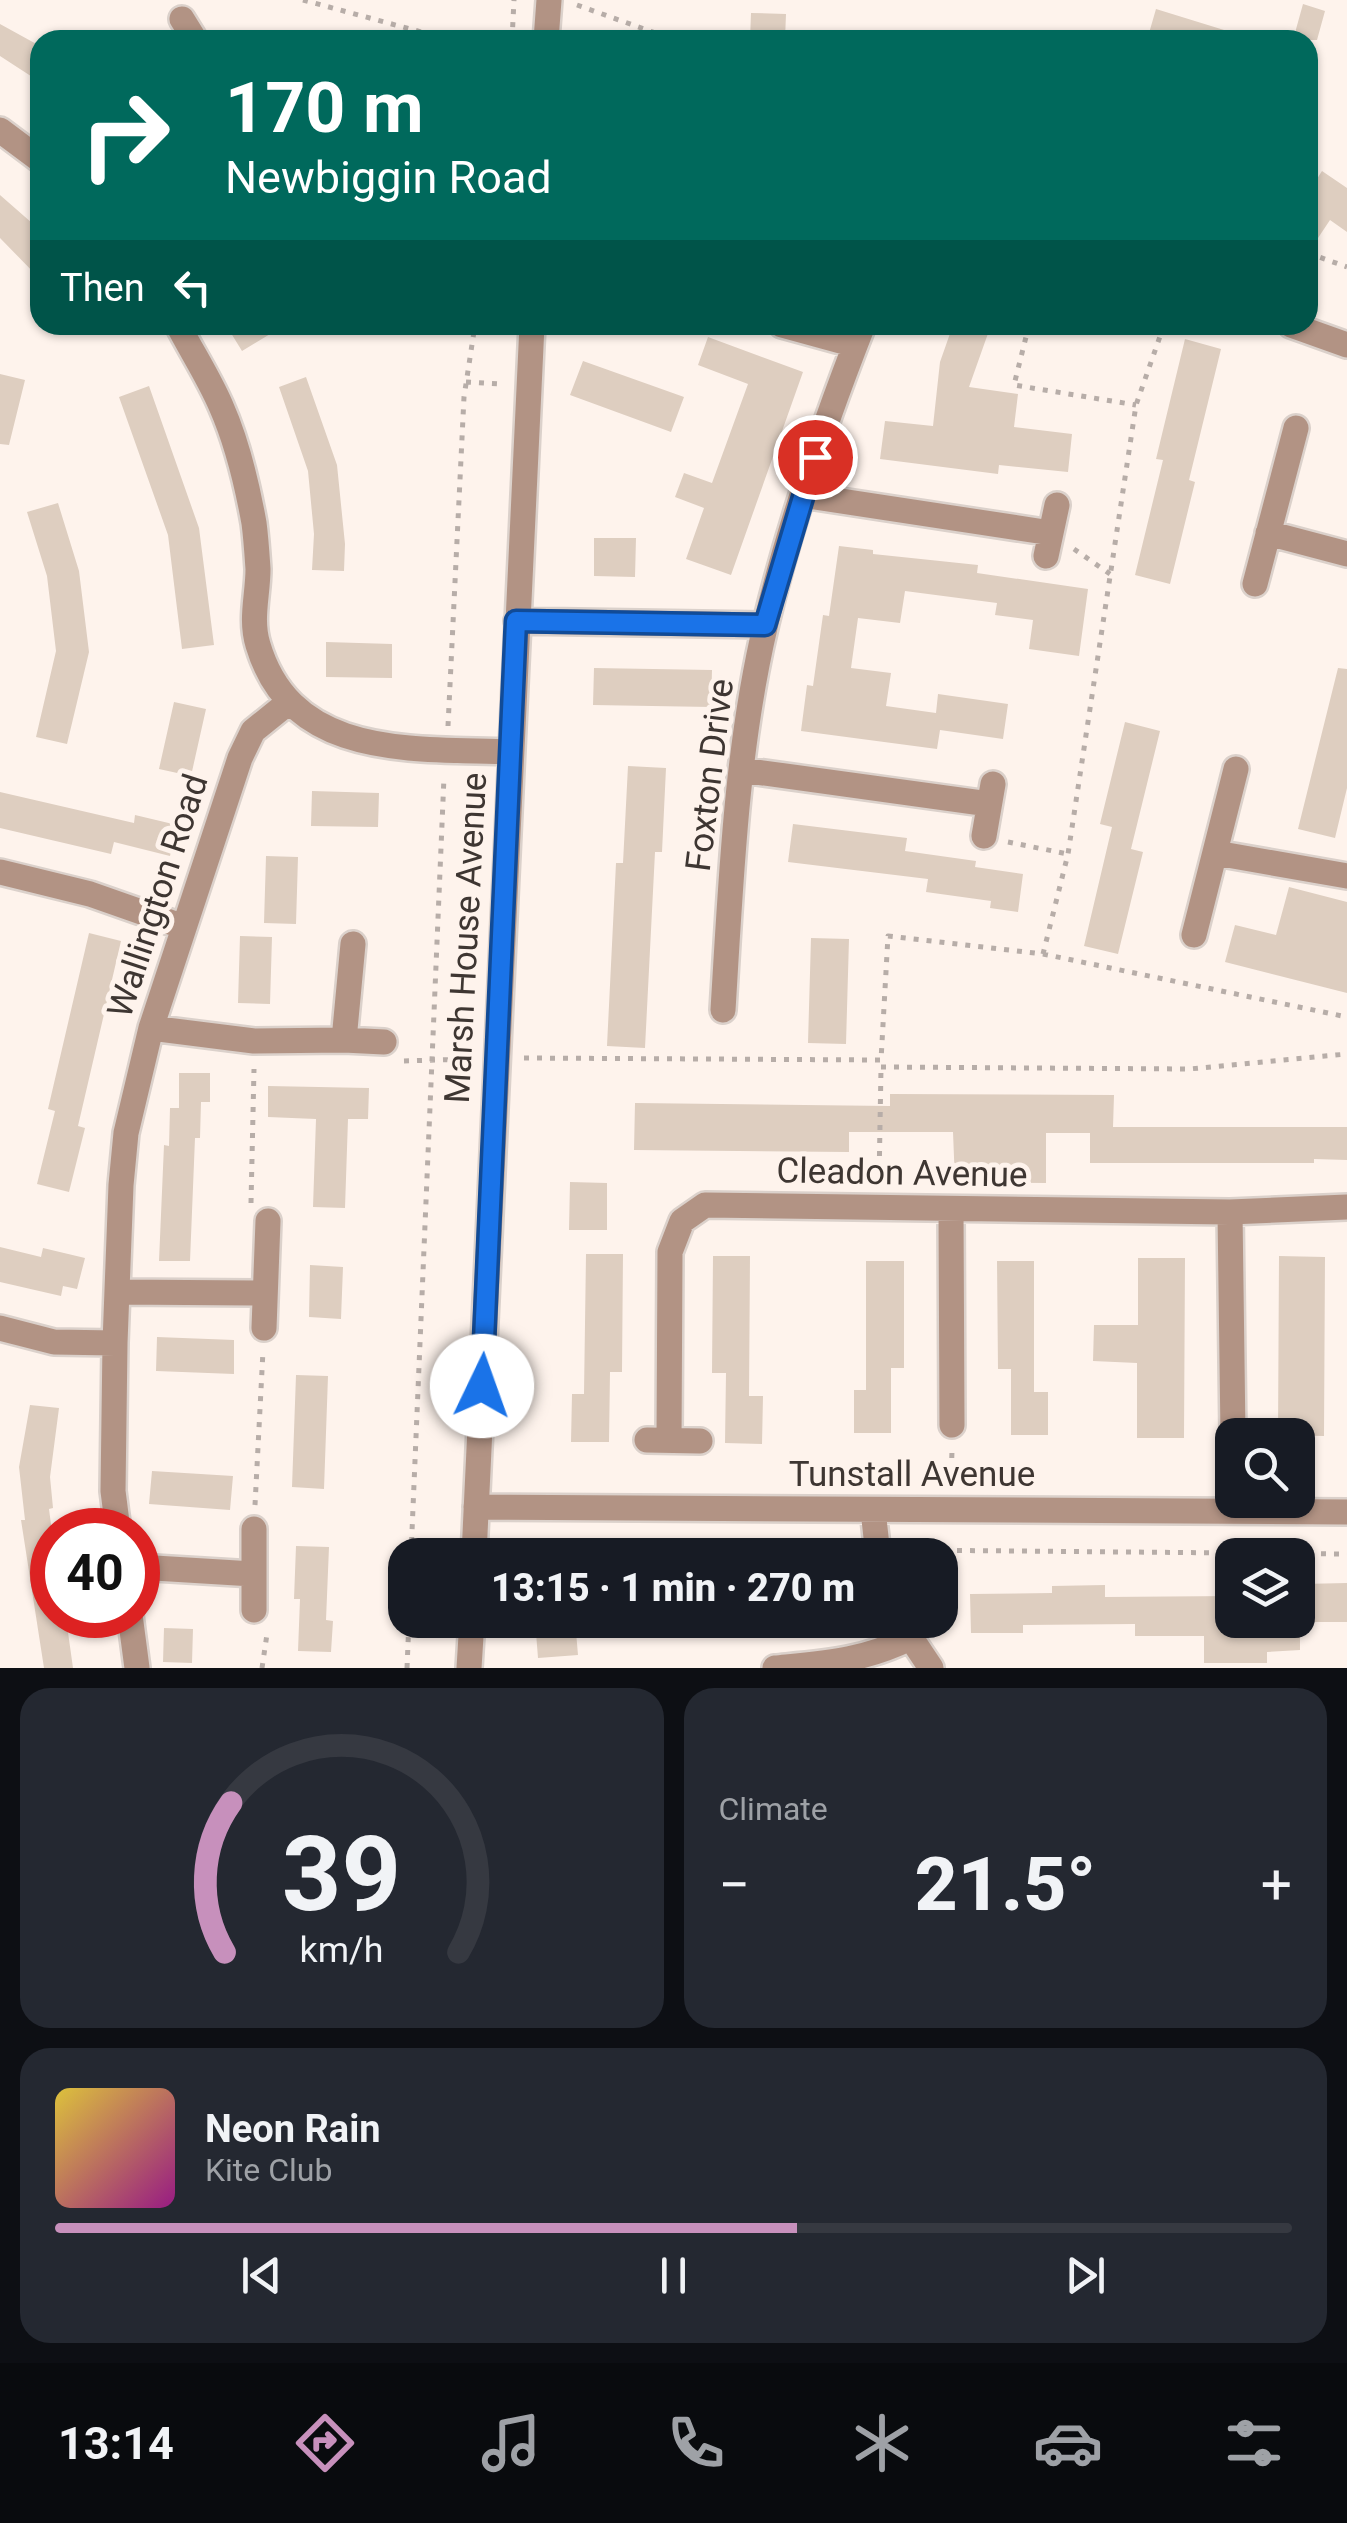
<!DOCTYPE html>
<html lang="en">
<head>
<meta charset="utf-8">
<style>
  body { margin:0; font-family:Roboto,sans-serif; background:#242831; color:#f1f3f6; height:100vh; display:flex; flex-direction:column; font-size:38px; white-space:nowrap }
  * { box-sizing:border-box; margin:0 }
  p { font-size:32px; color:#9ea1a6 }
  .icon { flex:none; width:55px; height:55px; fill:none; stroke:currentColor; stroke-width:2; stroke-linecap:round; stroke-linejoin:round }
  .map { position:relative; height:1668px; overflow:hidden }
  .side { display:flex; flex-direction:column; gap:20px; padding:20px; background:#0d0f14; flex:1 }
  .side>* { flex:none }
  .hud { position:absolute; left:30px; top:30px; width:1288px; height:305px; border-radius:30px; box-shadow:0 2px 8px #0004; background:#00695c; color:#fff; overflow:hidden }
  .buttons { position:absolute; left:1215px; top:1418px; display:grid; gap:20px }
  .buttons a { display:grid; place-items:center; width:100px; height:100px; border-radius:20px; background:#171b24; box-shadow:0 2px 8px #0004; font-size:50px }
  .speed { position:absolute; left:30px; top:1508px; display:flex; gap:20px; font-size:50px; font-weight:700; text-align:center }
  .speed>* { display:grid; place-content:center; width:130px; height:130px; border-radius:50%; background:#171b24; box-shadow:0 2px 8px #0004; line-height:1 }
  .speed .limit { border:15px solid #d22; background:#fff; color:#111 }
  .pin { position:absolute; display:grid; place-items:center; width:85px; height:85px; color:#fff; margin:-42px; border:5px solid #fff; border-radius:50%; box-shadow:0 2px 10px #0007 }
  .me { position:absolute; width:110px; margin:-55px; rotate:3deg; stroke-linejoin:round; filter:drop-shadow(0 0 8px #0008) }
  .turn { display:flex; align-items:center; gap:35px; height:210px; padding:0 30px; font-size:45px }
  .turn .icon { width:130px; height:130px; stroke-width:2.5 }
  .turn b { display:block; font-size:70px; line-height:85px }
  .then { display:flex; align-items:center; height:95px; padding:0 30px; background:#0003; gap:20px; font-size:38px }
  .big { font-size:75px; font-weight:800; line-height:1.1 }
  .side .tile { flex:1; display:flex; flex-direction:column; justify-content:center; gap:15px; min-width:0; padding:0 35px; border-radius:30px; background:#242831 }
  .side .dial { align-items:center; gap:0 }
  .dial svg { height:260px; overflow:visible; fill:none; stroke:#363941; stroke-width:7; stroke-linecap:round; text-anchor:middle }
  .dial text { fill:#f1f3f6; stroke:none }
  .song { display:flex; align-items:center; gap:30px }
  .cover { width:120px; height:120px; border-radius:15px; background:linear-gradient(135deg,hsl(50 70% 55%),hsl(310 70% 35%)) }
  .played { height:10px; border-radius:5px; background:linear-gradient(90deg,#c790bc 60%,#363941 60%) }
  .keys { display:flex; justify-content:space-around; direction:ltr }
  .heat { display:flex; justify-content:space-between; align-items:center; font-size:55px; direction:ltr }
  .side .tiles { flex:1; display:grid; gap:20px; grid-template-columns:1fr 1fr }
  .tile:last-child { grid-column:span 2 }
  .trip { position:absolute; left:388px; top:1538px; width:570px; height:100px; border-radius:30px; background:#171b24; box-shadow:0 2px 8px #0004; font-weight:800; line-height:100px; text-align:center }
  .dock { display:flex; height:160px; justify-content:space-around; align-items:center; background:#090b0e; color:#9ea1a6 }
  .dock .icon { width:70px; height:70px }
  .dock .on { color:#c790bc }
  .dock b { font-size:45px; color:#f1f3f6 }
  .map>svg:first-child { display:block }
  .building { fill:#decec0 }
  .lines { fill:none; stroke-linecap:round; stroke-linejoin:round }
  .minor-casing { stroke:#dbd1cb; stroke-width:30 }
  .path { stroke:#b7ada8; stroke-width:5; stroke-dasharray:5 8; stroke-linecap:butt }
  .minor { stroke:#b29384; stroke-width:25 }
  .route-casing { stroke:#114b97; stroke-width:25 }
  .route { stroke:#1a73e8; stroke-width:18 }
  .labels { text-anchor:middle; dominant-baseline:central; stroke-width:10; stroke-linejoin:round; paint-order:stroke }
  .street-label { font-size:35px; fill:#3e3632; stroke:#fef3ec }
</style>
</head>
<body>
<div class="map">
<svg width="1347" height="1668" viewBox="0 0 1347 1668">
  <rect width="100%" height="100%" fill="#fef3ec"/>
  <path class="building" d="M1303,4L1325,11L1317,40H1293Z
    M1156,9L1237,34L1236,40H1147Z
    M751,13L786,14L785,40H750Z
    M0,24L40,46V82L0,56Z
    M1322,171L1347,188V232L1330,220L1308,253V193Z
    M0,195L40,230V279L0,238Z
    M226,325H285L242,351Z
    M953,325H991L969,387L1018,394L1014,427L1072,434L1068,472L999,465L998,474L880,459L885,421L933,426L940,362Z
    M708,337L803,372L731,575L686,559L704,508L675,497L684,473L712,483L748,384L698,365Z
    M1185,339L1221,349L1189,480L1195,482L1170,584L1135,575L1163,460L1156,459Z
    M583,361L684,397L671,432L570,395Z
    M0,374L25,380L9,445L0,444Z
    M306,377L337,465L345,544L344,571L312,570L314,534L308,471L279,387Z
    M149,386L199,528L214,645L182,649L168,535L119,397Z
    M58,503L79,571L89,652L67,744L36,737L56,651L47,576L27,512Z
    M594,538H636L635,577L594,576Z
    M839,546L873,550V554L978,565L977,573L1088,589L1079,656L1029,649L1033,620L995,615L997,603L905,591L900,623L858,618L851,668L891,673L886,706L936,713L938,694L1008,704L1003,739L940,730L937,749L801,731L807,685L813,686L823,615L829,616Z
    M326,642L392,644V678L326,677Z
    M594,668L712,670L711,707L593,705Z
    M1338,668L1347,669V788L1335,838L1298,829Z
    M174,702L206,709L191,776L159,769Z
    M1125,722L1160,731L1131,849L1143,852L1118,954L1084,946L1112,827L1100,824Z
    M628,766L666,768L662,852H655L645,1048L607,1046L616,863H623Z
    M312,791L379,793L378,827L311,826Z
    M0,792L134,823L135,815L177,825L170,856L114,842L111,854L0,828Z
    M793,824L907,838L905,851L976,861L975,867L1023,874L1018,912L990,908L991,901L926,892L928,879L788,862Z
    M266,856L298,857L296,924L264,923Z
    M1289,887L1347,902V993L1225,962L1235,925L1276,935Z
    M89,933L121,941L78,1126L85,1128L69,1192L37,1184L55,1111L48,1109Z
    M240,936L272,937L270,1004L238,1003Z
    M811,938L849,939L846,1044L808,1043Z
    M179,1073H210V1102H201L200,1138H195L190,1261H159L164,1145L169,1146L170,1108H179Z
    M268,1086L369,1088L368,1119H348L345,1208L313,1207L316,1119L268,1117Z
    M890,1094L1114,1095L1113,1127H1347V1160L1314,1159V1163H1090V1133H1046V1183L955,1182L953,1132H849V1152L634,1150L635,1103L890,1106Z
    M570,1182L607,1183V1230H569Z
    M0,1247L41,1257L43,1248L85,1258L77,1289L63,1286L61,1296L0,1282Z
    M586,1254H623L622,1372H610L609,1442H571L572,1394H584Z
    M713,1256H750L749,1396H763L762,1444L725,1443L726,1373H712Z
    M1279,1256L1325,1257L1324,1436L1278,1435Z
    M1138,1258H1185L1184,1438H1137V1363L1093,1361L1094,1325H1138Z
    M866,1261H904V1368H891V1433H854V1390H866Z
    M997,1261H1034V1392H1048V1435H1011V1369H998Z
    M310,1265L343,1267L341,1319L309,1317Z
    M157,1337L234,1340V1374L156,1371Z
    M296,1375L328,1376L324,1489L292,1487Z
    M30,1405L59,1408L50,1477L53,1508L49,1509L52,1532V1620L66,1618L73,1668H44L21,1520H25L19,1467Z
    M152,1471L233,1476L230,1510L149,1504Z
    M296,1546L329,1547L326,1620L333,1621L331,1652L298,1651L300,1599H294Z
    M1347,1583V1622H1303L1302,1584Z
    M1105,1585V1597L1232,1596V1620H1300V1650L1267,1652V1663H1204V1636H1135V1624L1023,1625V1633H971L970,1594L1052,1593V1586Z
    M535,1620H575L578,1655L538,1658Z
    M164,1628L193,1629L192,1663L163,1662Z"/>
  <g class="lines">
    <defs>
      <path id="minor" d="M182,19L195,40
        M546,40L549,0
        M0,130L40,160
        M178,325C192,352 209,378 221,406C237,442 247,484 254,523C256,538 257,554 258,569C258,595 250,619 258,645C292,760 414,748 510,752
        M782,325L855,345
        M1291,325L1347,345
        M802,495L1051,533
        M1268,533L1347,554
        M1046,556L1057,505
        M1255,584L1296,428
        M517,621L765,625
        M742,770L989,804
        M984,836L993,784
        M1216,853L1347,876
        M0,872L90,894L184,927
        M1194,935L1236,769
        M353,944L344,1040L384,1042
        M723,1010C731,881 736,749 766,623C790,522 825,422 863,325
        M151,1028L254,1041L344,1040
        M951,1210L952,1425
        M1230,1212L1233,1435
        M117,1292L265,1293
        M0,1328L54,1342L115,1343
        M264,1328L268,1221
        M647,1440L700,1441
        M669,1440L670,1252L682,1221L705,1205L1230,1212L1347,1207
        M476,1507L1347,1512
        M873,1510L878,1555
        M254,1529V1610
        M118,1530L113,1491L115,1343L121,1185L126,1133L151,1028L240,758L253,731L289,702
        M474,1555L532,325
        M138,1567L253,1574
        M130,1615L137,1668
        M899,1620L931,1668
        M469,1668L472,1620
        M775,1668C826,1663 863,1661 910,1638"/>
    </defs>
    <use href="#minor" class="minor-casing"/>
    <path class="path" d="M303,0L451,40
      M577,5L675,40
      M512,40L514,0
      M1308,253L1347,267
      M1029,325L1014,385L1136,405
      M466,382L503,384
      M1074,549L1110,574
      M448,726L464,397L475,325
      M1008,842L1068,854
      M1043,954L1347,1017
      M524,1058L881,1060L888,936L1043,954L1068,854L1136,405L1164,325
      M404,1061L473,1059
      M881,1067L1189,1069L1347,1054
      M879,1182L881,1068
      M251,1203L254,1069
      M951,1484L952,1450
      M255,1505L263,1351
      M905,1550L1347,1554
      M411,1555L444,777
      M262,1668L267,1634
      M407,1668L409,1620"/>
    <use href="#minor" class="minor"/>
  </g>
  <g class="lines">
    <defs>
      <path id="route" d="M482,1386L516,621L765,625L815,457"/>
    </defs>
    <use href="#route" class="route-casing"/>
    <use href="#route" class="route"/>
  </g>
  <g class="labels">
    <g class="street-label">
      <text transform="translate(710 775) rotate(-83)">Foxton Drive</text>
      <text transform="translate(158 896) rotate(-72)">Wallington Road</text>
      <text transform="translate(466 938) rotate(-87)">Marsh House Avenue</text>
      <text transform="translate(902 1173) rotate(1)">Cleadon Avenue</text>
      <text x="912" y="1474">Tunstall Avenue</text>
    </g>
  </g>
</svg>
<div class="buttons">
<a><svg class="icon" aria-label="search" viewBox="0 0 24 24"><circle cx="10" cy="10" r="6"/><path d="M15 15l6 6"/></svg></a>
<a><svg class="icon" aria-label="layers" viewBox="0 0 24 24"><path d="M12 4l9 5-9 5-9-5zM3 14l9 5 9-5"/></svg></a>
</div>
<div class="speed"><div class="limit">40</div></div>
<div class="pin" style="left:815px;top:457px;background:#d93025"><svg class="icon" aria-label="arrive" viewBox="0 0 24 24"><path d="M6 21V4h12l-3 4 3 4H6"/></svg></div>
<svg class="me" style="left:482px;top:1386px" viewBox="-20 -20 40 40"><circle r="19" fill="#fff"/><path d="M0-13L10 11 0 6-10 11z" fill="#1a73e8"/></svg>
<div class="trip">13:15 · 1 min · 270 m</div>
<div class="hud">
<div class="turn"><svg class="icon" aria-label="right" viewBox="0 0 24 24"><path d="M7 20v-9h11M14 6l5 5-5 5"/></svg><div><b>170 m</b>Newbiggin Road</div></div>
<div class="then">Then<svg class="icon" aria-label="left" viewBox="0 0 24 24"><path d="M17 20v-9H6M10 6l-5 5 5 5"/></svg></div>
</div>
</div>
<section class="side">
<div class="tiles">
<div class="tile dial"><svg viewBox="0 0 100 80">
<path d="M14 69A42 42 0 1 1 86 69"/>
<path d="M14 69A42 42 0 0 1 16 23" stroke="#c790bc"/>
<text x="50" y="56" font-size="32" font-weight="700">39</text>
<text x="50" y="72" font-size="11">km/h</text>
</svg></div>
<div class="tile"><p>Climate</p>
<div class="heat"><a>−</a><b class="big">21.5°</b><a>+</a></div>
</div>
<div class="tile">
<div class="song"><i class="cover"></i><div><b>Neon Rain</b><p>Kite Club</p></div></div>
<div class="played"></div>
<div class="keys"><svg class="icon" aria-label="previous" viewBox="0 0 24 24"><path d="M18 5L8 12l10 7zM5 5v14"/></svg><svg class="icon" aria-label="pause" viewBox="0 0 24 24"><path d="M8 5v14M16 5v14"/></svg><svg class="icon" aria-label="next" viewBox="0 0 24 24"><path d="M6 5l10 7-10 7zM19 5v14"/></svg></div>
</div>
</div>
</section>
<nav class="dock">
<b>13:14</b>
<svg class="icon on" aria-label="directions" viewBox="0 0 24 24"><path d="M12 3l9 9-9 9-9-9zM9 14v-3h6M13 9l2 2-2 2"/></svg>
<svg class="icon" aria-label="music" viewBox="0 0 24 24"><path d="M9 18V5l10-2v13"/><circle cx="6" cy="18" r="3"/><circle cx="16" cy="16" r="3"/></svg>
<svg class="icon" aria-label="phone" viewBox="0 0 24 24"><path d="M5 4h4l2 5-3 2q2 4 5 5l2-3 5 2v4C11 20 4 13 5 4z"/></svg>
<svg class="icon" aria-label="climate" viewBox="0 0 24 24"><path d="M12 3v18M4 7l16 10M4 17L20 7"/></svg>
<svg class="icon" aria-label="car" viewBox="0 0 24 24"><path d="M5 17H2v-5l4-1 3-4h7l3 4 3 1v5h-3M9 17h6M6 11h13"/><circle cx="7" cy="17" r="2"/><circle cx="17" cy="17" r="2"/></svg>
<svg class="icon" aria-label="filters" viewBox="0 0 24 24"><path d="M4 7h16M4 17h16"/><circle cx="9" cy="7" r="2"/><circle cx="15" cy="17" r="2"/></svg>
</nav>
</body>
</html>
